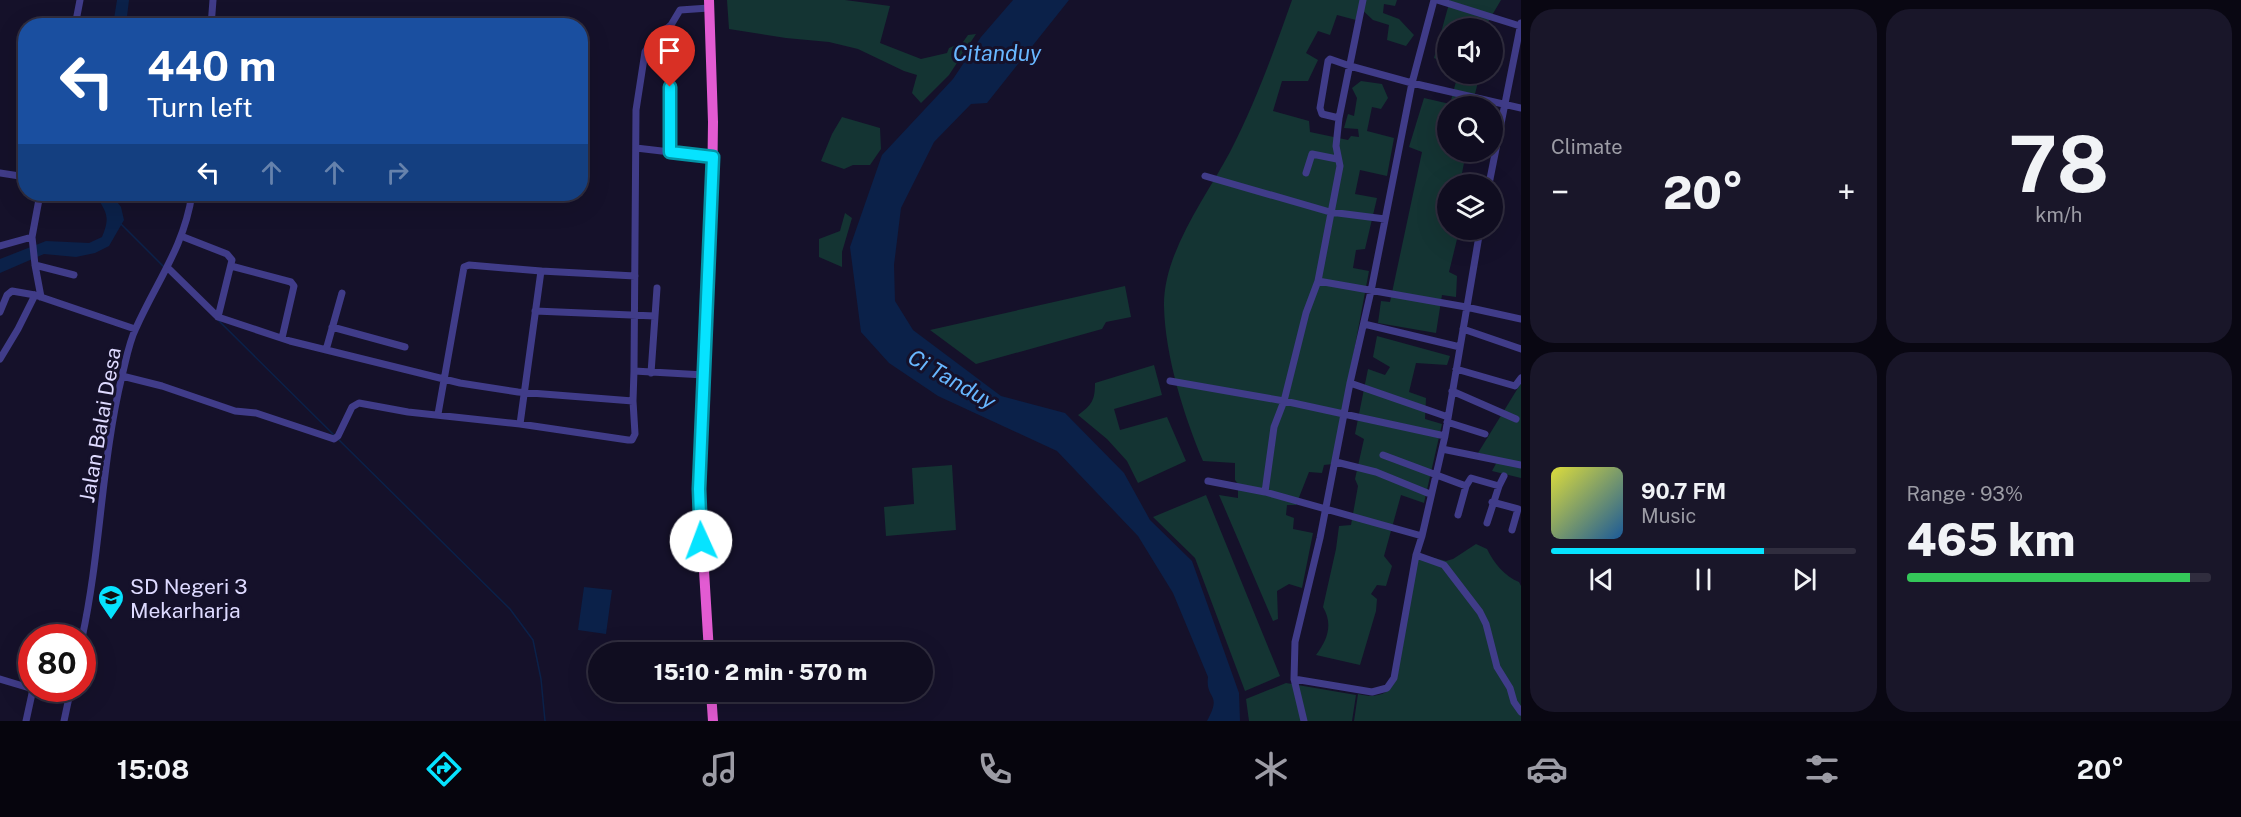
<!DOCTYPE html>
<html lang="en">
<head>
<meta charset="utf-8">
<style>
  body { margin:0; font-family:"Public Sans",sans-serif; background:#191629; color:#f1f3f6; height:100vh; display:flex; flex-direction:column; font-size:22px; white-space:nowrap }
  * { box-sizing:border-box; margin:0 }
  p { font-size:20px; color:#9c9ca5 }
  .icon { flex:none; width:33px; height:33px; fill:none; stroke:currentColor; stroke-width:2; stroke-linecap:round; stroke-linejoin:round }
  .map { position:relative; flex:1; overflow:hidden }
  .sheet { display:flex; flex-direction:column; gap:9px; padding:9px; background:#090712; width:720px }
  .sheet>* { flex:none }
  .hud { position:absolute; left:18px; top:18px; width:570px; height:183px; border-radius:24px; box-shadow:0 6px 24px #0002,0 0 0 2px #302d3e; background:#1a4fa0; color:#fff; overflow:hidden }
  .fabs { position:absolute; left:1437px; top:18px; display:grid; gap:12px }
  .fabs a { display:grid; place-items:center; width:66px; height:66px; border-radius:50%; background:#100d20; box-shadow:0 6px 24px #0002,0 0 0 2px #302d3e; font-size:30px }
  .speed { position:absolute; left:18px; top:624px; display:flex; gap:12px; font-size:30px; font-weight:700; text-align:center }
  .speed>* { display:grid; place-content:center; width:78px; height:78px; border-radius:50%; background:#100d20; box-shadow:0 6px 24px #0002,0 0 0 2px #302d3e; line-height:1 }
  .speed .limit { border:9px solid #d22; background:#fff; color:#111 }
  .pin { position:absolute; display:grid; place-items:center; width:51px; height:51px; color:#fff; margin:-62px -26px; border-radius:50% 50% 50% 0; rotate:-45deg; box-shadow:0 0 6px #0007 }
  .pin .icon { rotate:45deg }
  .me { position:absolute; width:66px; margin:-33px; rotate:358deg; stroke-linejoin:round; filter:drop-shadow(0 0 4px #0008) }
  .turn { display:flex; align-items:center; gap:21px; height:126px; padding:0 30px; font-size:27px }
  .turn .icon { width:78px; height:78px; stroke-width:2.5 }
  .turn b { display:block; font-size:42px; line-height:51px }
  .lanes { display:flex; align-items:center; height:57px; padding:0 30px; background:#0003; justify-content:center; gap:30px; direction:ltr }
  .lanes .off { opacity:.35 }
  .big { font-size:45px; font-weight:800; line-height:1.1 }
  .sheet .tile { flex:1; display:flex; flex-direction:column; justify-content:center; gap:9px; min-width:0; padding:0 21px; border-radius:24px; background:#191629 }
  .sheet .dial { align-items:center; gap:0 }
  .dial b { font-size:78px; line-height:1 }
  .song { display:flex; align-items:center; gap:18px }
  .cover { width:72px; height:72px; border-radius:9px; background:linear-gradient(135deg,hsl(60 70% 55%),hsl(210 70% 35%)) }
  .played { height:6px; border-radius:3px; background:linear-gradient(90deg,#06e3ff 70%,#302d3e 70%) }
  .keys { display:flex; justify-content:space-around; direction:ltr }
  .heat { display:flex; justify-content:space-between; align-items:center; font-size:33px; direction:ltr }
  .charge { height:9px; border-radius:4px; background:linear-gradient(90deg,#34c759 93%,#302d3e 0) }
  .sheet .tiles { flex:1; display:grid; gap:9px; grid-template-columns:repeat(2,1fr) }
  .trip { position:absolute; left:588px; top:642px; width:345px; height:60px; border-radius:30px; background:#100d20; box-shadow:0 6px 24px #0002,0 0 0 2px #302d3e; font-weight:800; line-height:60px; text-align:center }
  .tabs { display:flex; height:96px; justify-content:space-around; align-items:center; background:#06050d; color:#9c9ca5 }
  .tabs .icon { width:42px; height:42px }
  .tabs .active { color:#06e3ff }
  .tabs b { font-size:27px; color:#f1f3f6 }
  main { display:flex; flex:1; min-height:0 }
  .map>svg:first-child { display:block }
  .green { fill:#143433 }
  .water { fill:#0b2149 }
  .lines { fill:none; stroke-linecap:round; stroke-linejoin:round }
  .stream { stroke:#0b2149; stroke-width:1.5 }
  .minor { stroke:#403c89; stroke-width:7 }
  .trunk { stroke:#e25bd2; stroke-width:10 }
  .route-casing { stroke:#0494a6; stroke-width:15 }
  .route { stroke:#06e3ff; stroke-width:10 }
  .labels { text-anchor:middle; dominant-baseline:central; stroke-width:6; stroke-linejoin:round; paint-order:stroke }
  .street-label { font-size:21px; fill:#dedaff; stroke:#15112a }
  .poi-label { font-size:21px; fill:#dedaff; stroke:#15112a; text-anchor:start }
  .water-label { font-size:22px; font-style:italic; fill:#68b7ff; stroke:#15112a }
</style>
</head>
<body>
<main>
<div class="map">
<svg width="1521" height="721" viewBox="0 0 1521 721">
  <rect width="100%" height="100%" fill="#15112a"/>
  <path class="green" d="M727,0H845L890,6L880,43L921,59L947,53L949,48L963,42L968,35L976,34L949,75L921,103L912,93L917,75L904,71L858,49L829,42L786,38L729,29Z
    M1292,0H1397L1395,6L1384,4L1383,13L1399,19L1414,35L1406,46L1387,40L1389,25L1373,20L1359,7L1356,20L1337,15L1330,35L1318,31L1306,53L1318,60L1308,81H1282L1273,111L1309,121L1310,132L1348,140L1351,136L1359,137L1358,129L1344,128L1348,114L1354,116L1357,98L1352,88L1361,81L1382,84L1388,98L1381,109L1372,107L1367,131L1394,138L1387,176L1360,170L1355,194L1377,198L1365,249L1356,250L1353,268L1369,271L1333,464L1324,465L1322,473L1309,472L1296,505H1287L1286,515L1294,518L1293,529L1313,533L1302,588L1289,584L1277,591L1278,619L1273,621L1219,495L1238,498V484L1235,480V463L1203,461C1184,416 1165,356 1164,306C1163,253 1206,197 1230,152C1255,104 1274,51 1292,0Z
    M1450,0H1501L1488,22V28H1448L1447,64L1434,58Z
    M1458,74H1480L1472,106H1448V152H1466L1460,184H1448V230L1459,231L1449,272L1457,276L1456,297L1442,295L1436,333L1378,323L1381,301L1390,302L1422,152L1409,147L1424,98L1450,104Z
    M842,117L880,128L881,149L870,165H853L844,169L821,161L832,134Z
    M845,213L852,218L842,252V267L819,257V239L840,231Z
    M1125,286L1131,317L1106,322L1102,329L976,364L930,330Z
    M1377,336L1450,356L1447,365L1416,363L1409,392L1426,398L1425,419L1442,424L1424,503L1401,495L1384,556L1392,566L1386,586L1377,585L1371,594L1377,599L1376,611L1360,665L1316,655C1328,639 1333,624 1323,607L1336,549L1339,526L1351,525L1358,486L1355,479L1364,439L1355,434L1368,369L1385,375L1390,367L1373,357Z
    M1154,365L1162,395L1114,409L1120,430L1167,417L1186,461L1138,483L1127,461L1107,439L1078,415C1092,405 1095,400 1095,383Z
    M1521,383V478L1492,471L1499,458L1478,453Z
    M952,465L956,530L886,536L884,507L914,504L912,468Z
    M1206,495L1280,676L1245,691L1195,558L1153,517Z
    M1476,544L1487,549C1494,563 1504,576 1519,582L1521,586V721H1354L1358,694C1375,698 1389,696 1396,679L1419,554L1446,561L1453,559Z
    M1286,683L1356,695L1352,721H1249L1246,699Z"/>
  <path class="water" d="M117,0H129L126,25H113Z
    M1013,0H1069L987,103L971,104L934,142L901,208L894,265L895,301L913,330L1001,396L1065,413L1124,473L1150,520L1192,561L1239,693L1240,721H1207C1223,692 1205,700 1208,677L1173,593L1138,536L1057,451L938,396L889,363L861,332L850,247L882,155L953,79L981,37Z
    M95,194H111L121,207L124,220L109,246L95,253L76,257L44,254L0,273V259L46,241L89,243L102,237C111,216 106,212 95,194Z
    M584,587L612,590L606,634L578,630Z"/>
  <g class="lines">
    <path class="stream" d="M121,224L164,267
      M217,319L335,436
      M338,439L510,609L533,640L541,679L545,721"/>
    <path class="minor" d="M1437,0L1520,26
      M75,26L80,0
      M211,26L213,0
      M1339,118L1322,114L1320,108L1328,61L1330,59L1350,66L1412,83L1521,108
      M636,148L713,157
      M670,152V87
      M0,173L26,177
      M1306,173L1312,154L1337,159
      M1205,176L1330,212L1385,219
      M1489,184L1521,23
      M40,194L32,237L35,265L41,297
      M181,236L227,254L232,260L218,317
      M0,246L32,237
      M35,265L74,275
      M231,266L291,282L294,286L282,338
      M168,268L218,317L290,341L460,383L518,392L633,401L634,371L704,375
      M1318,281L1466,307L1521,319
      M535,311L655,316
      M0,312L7,295L12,291L35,295L135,329
      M1364,324L1460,347
      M332,327L405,347
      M1463,329L1521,349
      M326,350L342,293
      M0,359L18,329L35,295
      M1456,369L1515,386L1521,378
      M634,371L636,110L645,52L652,41L671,25L680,10L709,8
      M651,373L657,288
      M122,376L162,386L235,411L256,413L334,439L338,436L352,407L359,403L408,412L520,424L628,440H632L635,434L633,401
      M1170,381L1284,401L1445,436
      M1350,383L1448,417
      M1452,391L1516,419
      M438,414L464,267L469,265L541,271
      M1447,422L1485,434
      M520,424L541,271L635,276
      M1442,449L1521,465
      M1383,455L1466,486L1458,515
      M1336,462L1376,472L1430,494
      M1208,481L1265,492L1422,536
      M1466,486L1471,478L1499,486L1487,523
      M1499,486L1504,476
      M1265,492L1274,427L1284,401L1306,313L1318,281L1340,166L1336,146L1339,118L1363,0
      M1492,502L1518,509L1512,530
      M1416,555L1444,565L1480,612L1486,624L1497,667L1510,688L1514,702L1521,712
      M82,638C101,551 101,462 122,376C126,360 129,342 136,328C157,281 184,247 192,194
      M0,679L33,689L26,721
      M1294,679L1372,692L1387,688L1394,678L1416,555L1422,536L1445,436L1480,230
      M64,721L71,688
      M1304,721L1294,679L1295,642L1320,538L1350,383L1371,291L1412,83L1434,0"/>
    <path class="trunk" d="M709,652L699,489L712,197L713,122L709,0
      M711,692L713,721"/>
  </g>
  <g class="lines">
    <defs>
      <path id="route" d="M670,87V152L713,157L699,489L701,541"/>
    </defs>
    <use href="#route" class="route-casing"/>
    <use href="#route" class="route"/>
  </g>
  <defs>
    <symbol id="school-pin" viewBox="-11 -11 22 30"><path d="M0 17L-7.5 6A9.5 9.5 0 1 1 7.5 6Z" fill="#06e3ff" stroke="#15112a"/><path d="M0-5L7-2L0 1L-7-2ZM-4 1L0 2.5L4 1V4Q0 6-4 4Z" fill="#111"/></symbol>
  </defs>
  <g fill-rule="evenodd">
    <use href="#school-pin" x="96" y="583" width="30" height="40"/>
  </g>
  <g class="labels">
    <g class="street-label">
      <text transform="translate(100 425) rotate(-80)">Jalan Balai Desa</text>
    </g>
    <g class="poi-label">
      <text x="130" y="586">SD Negeri 3<tspan x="130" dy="24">Mekarharja</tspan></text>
    </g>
    <g class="water-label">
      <text x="997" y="53">Citanduy</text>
      <text transform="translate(952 379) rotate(30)">Ci Tanduy</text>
    </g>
  </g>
</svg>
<div class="fabs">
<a><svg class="icon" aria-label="sound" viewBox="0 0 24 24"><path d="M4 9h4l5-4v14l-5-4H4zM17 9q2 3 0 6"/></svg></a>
<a><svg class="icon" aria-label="search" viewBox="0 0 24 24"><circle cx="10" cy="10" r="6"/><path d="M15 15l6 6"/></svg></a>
<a><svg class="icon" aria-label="layers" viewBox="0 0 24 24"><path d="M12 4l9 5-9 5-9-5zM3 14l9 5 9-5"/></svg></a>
</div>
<div class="speed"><div class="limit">80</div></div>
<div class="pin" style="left:670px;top:87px;background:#d93025"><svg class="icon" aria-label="arrive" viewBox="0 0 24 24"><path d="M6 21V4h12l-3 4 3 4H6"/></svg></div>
<svg class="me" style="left:701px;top:541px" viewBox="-20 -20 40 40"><circle r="19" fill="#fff"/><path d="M0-13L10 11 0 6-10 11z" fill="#06e3ff"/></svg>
<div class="trip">15:10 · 2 min · 570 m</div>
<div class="hud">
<div class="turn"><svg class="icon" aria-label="left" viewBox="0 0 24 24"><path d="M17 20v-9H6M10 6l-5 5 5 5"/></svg><div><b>440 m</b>Turn left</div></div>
<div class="lanes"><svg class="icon" aria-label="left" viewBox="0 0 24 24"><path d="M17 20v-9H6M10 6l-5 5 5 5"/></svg><svg class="icon off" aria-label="ahead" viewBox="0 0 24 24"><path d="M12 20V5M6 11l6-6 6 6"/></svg><svg class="icon off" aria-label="ahead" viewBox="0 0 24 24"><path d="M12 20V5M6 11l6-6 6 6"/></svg><svg class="icon off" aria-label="right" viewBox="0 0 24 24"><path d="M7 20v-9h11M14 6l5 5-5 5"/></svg></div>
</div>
</div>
<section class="sheet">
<div class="tiles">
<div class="tile"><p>Climate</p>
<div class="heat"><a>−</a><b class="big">20°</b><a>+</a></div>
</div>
<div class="tile dial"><b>78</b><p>km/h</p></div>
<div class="tile">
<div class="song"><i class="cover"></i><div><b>90.7 FM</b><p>Music</p></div></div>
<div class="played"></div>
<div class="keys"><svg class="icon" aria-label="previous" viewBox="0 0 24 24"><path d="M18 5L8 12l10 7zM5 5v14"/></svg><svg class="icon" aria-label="pause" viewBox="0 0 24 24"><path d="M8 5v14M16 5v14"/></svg><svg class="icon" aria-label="next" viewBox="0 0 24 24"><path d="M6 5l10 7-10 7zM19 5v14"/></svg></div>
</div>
<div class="tile"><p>Range · 93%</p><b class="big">465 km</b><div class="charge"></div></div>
</div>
</section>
</main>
<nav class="tabs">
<b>15:08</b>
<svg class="icon active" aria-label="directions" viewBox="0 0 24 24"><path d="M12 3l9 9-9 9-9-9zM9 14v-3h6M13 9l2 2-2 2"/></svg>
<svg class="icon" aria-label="music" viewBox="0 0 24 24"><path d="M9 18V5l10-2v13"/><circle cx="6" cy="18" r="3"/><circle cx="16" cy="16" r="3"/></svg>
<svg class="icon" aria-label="phone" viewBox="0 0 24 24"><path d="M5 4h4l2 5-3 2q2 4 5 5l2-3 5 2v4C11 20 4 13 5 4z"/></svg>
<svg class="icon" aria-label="climate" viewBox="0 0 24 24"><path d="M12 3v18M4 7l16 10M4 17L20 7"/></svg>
<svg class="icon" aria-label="car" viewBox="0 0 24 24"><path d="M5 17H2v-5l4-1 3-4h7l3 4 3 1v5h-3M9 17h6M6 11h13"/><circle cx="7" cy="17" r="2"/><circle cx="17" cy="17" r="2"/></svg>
<svg class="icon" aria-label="filters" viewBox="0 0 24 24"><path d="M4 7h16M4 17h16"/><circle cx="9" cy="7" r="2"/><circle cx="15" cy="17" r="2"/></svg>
<b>20°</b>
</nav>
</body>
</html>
